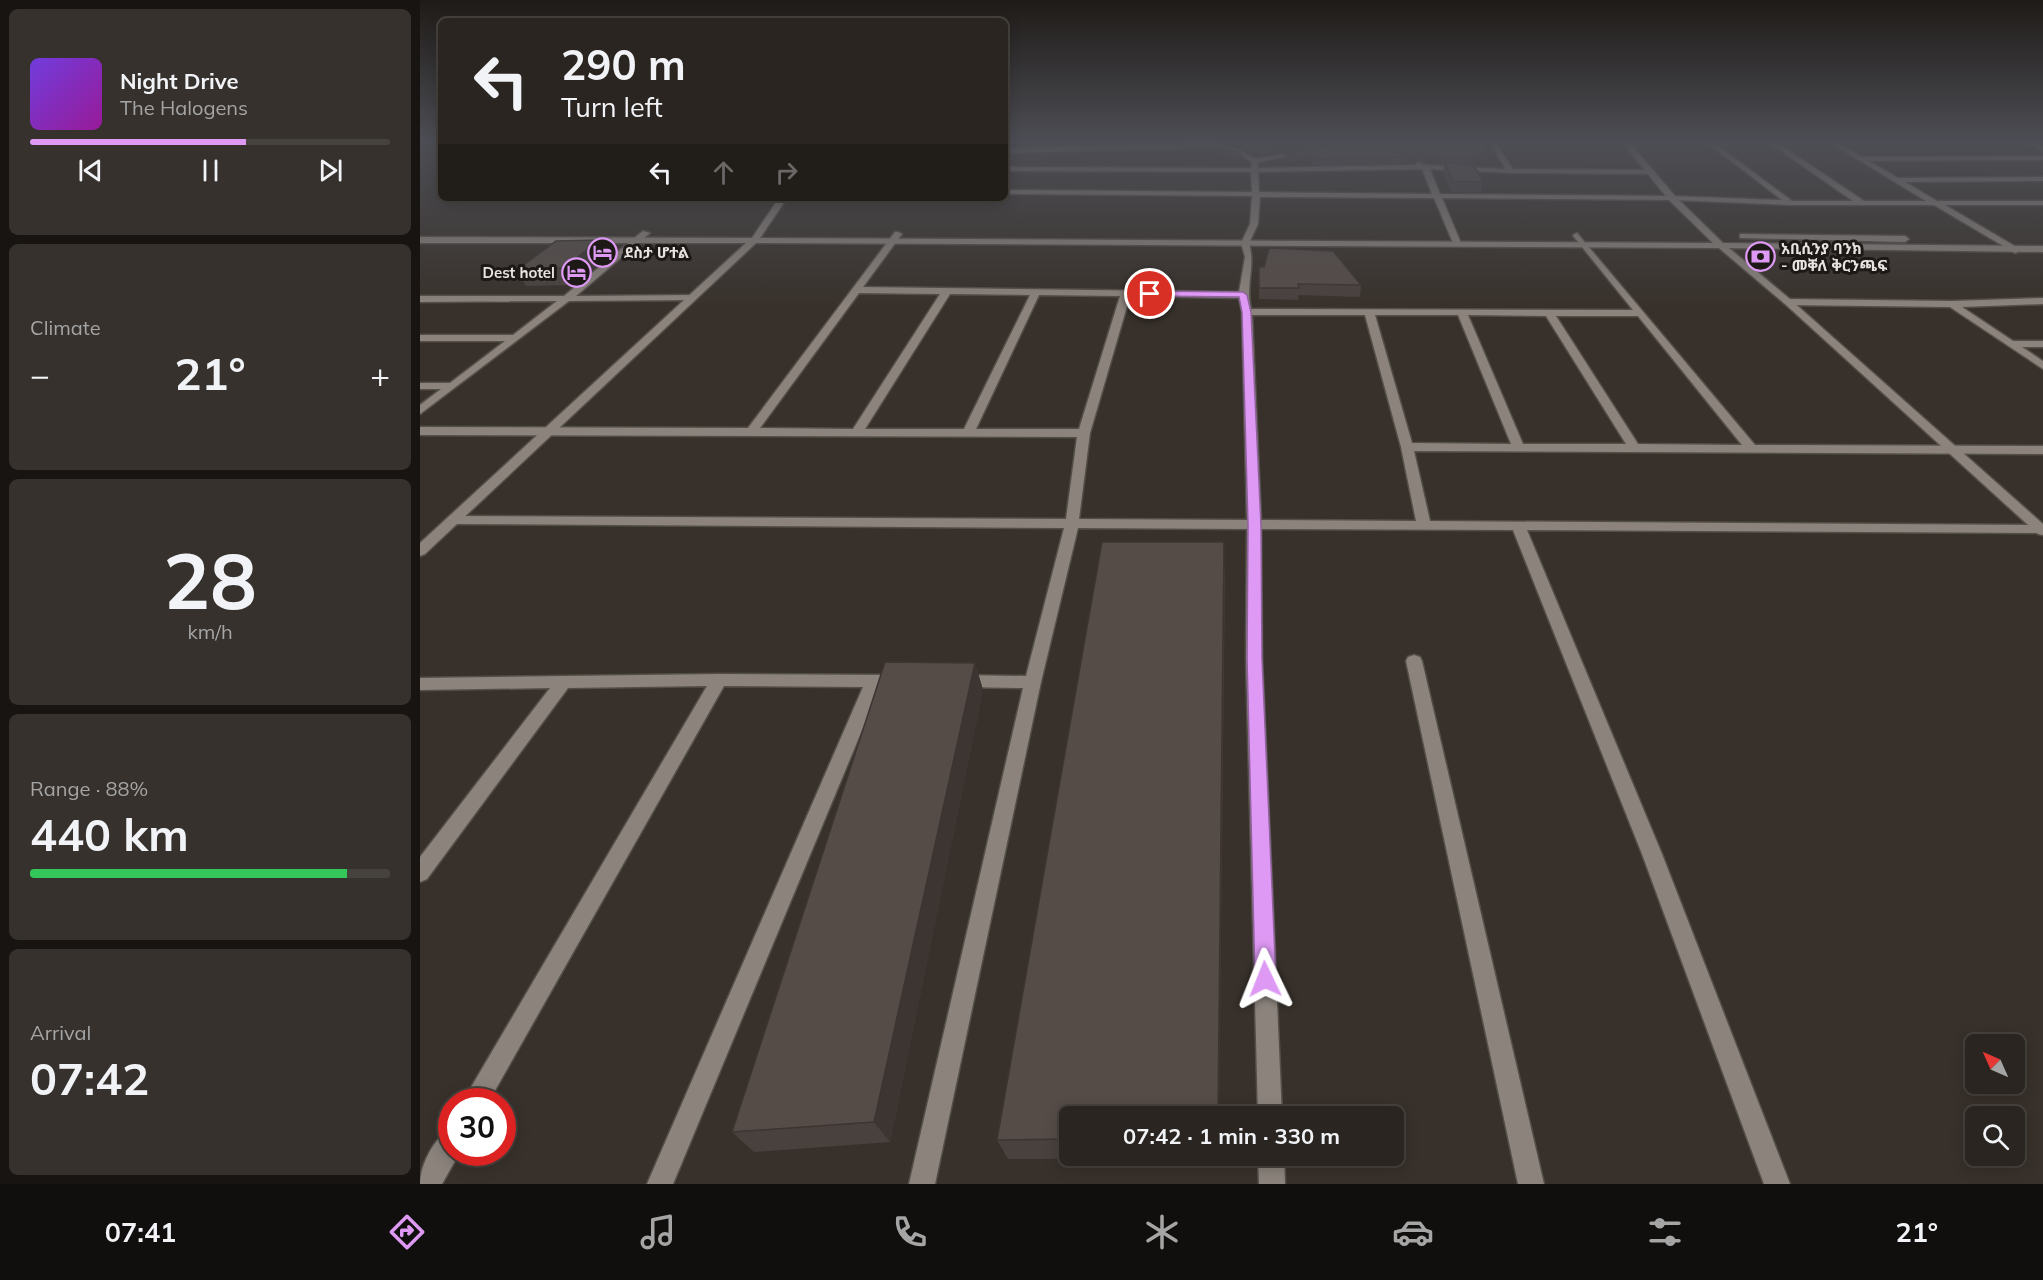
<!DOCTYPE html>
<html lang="en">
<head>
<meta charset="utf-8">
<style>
  body { margin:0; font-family:Mulish,"Noto Sans Ethiopic",sans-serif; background:#36312d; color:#f1f3f6; height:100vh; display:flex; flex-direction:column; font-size:22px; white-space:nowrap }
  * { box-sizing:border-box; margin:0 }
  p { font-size:20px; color:#a5a5a5 }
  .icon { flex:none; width:33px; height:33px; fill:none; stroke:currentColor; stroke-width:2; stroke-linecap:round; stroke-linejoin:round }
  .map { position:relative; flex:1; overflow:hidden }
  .details { display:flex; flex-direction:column; gap:9px; padding:9px; background:#171412; width:420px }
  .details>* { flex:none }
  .hud { position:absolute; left:18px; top:18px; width:570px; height:183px; border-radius:9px; box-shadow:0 3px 15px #0003,0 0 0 2px #46423e; background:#2a2520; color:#f1f3f6; overflow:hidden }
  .needle { width:39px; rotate:315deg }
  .fabs { position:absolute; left:1545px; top:1034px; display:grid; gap:12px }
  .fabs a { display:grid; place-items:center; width:60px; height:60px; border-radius:9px; background:#2a2520; box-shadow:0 3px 15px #0003,0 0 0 2px #46423e; font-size:30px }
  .speed { position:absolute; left:18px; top:1088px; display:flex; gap:12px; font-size:30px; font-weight:700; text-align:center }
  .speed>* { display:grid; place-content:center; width:78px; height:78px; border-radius:50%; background:#2a2520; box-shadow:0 3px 15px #0003,0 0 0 2px #46423e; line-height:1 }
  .speed .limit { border:9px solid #d22; background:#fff; color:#111 }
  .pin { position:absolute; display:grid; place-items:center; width:51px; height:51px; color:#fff; margin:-26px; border:3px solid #fff; border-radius:50%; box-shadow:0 2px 6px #0007 }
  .me { position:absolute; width:66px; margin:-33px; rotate:358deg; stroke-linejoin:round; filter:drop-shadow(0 0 4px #0008) }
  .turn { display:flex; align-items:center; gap:21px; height:126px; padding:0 24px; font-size:27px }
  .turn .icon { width:78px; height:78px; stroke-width:2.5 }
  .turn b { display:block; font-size:42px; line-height:51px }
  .lanes { display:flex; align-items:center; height:57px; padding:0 24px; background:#0003; justify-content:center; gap:30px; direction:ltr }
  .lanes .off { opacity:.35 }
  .big { font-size:45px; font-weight:700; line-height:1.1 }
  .details .card { flex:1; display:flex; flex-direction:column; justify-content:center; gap:9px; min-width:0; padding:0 21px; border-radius:9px; background:#36312d }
  .details .dial { align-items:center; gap:0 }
  .dial b { font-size:78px; line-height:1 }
  .song { display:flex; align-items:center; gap:18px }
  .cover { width:72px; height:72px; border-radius:9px; background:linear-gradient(135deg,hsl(260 70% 55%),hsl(300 70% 35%)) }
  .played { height:6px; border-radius:3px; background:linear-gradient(90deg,#dd99f3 60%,#46423e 60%) }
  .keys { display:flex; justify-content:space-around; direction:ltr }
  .heat { display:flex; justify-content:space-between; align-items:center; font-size:33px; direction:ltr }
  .charge { height:9px; border-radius:4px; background:linear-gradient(90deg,#34c759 88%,#46423e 0) }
  .trip { position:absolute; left:639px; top:1106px; width:345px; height:60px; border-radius:9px; background:#2a2520; box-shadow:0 3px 15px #0003,0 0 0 2px #46423e; font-weight:700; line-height:60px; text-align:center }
  .tabs { display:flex; height:96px; justify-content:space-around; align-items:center; background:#110f0d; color:#a5a5a5 }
  .tabs .icon { width:42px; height:42px }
  .tabs .on { color:#dd99f3 }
  .tabs b { font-size:27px; color:#f1f3f6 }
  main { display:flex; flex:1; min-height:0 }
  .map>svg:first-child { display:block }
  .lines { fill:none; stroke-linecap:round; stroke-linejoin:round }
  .minor-casing { stroke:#544e49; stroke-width:3 }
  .tertiary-casing { stroke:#544e49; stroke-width:3 }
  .minor { fill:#8b837c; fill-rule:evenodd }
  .tertiary { fill:#8b837c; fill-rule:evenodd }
  .wall { fill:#49413e }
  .shaded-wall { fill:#3c3532 }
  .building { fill:#554c48; stroke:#3c3532; stroke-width:1.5 }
  .route { fill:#dd99f3; stroke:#90639e; stroke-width:1.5 }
  .labels { text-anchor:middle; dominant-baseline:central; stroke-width:6; stroke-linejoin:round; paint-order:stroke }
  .far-poi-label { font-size:15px; font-weight:bold; fill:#e9e4e1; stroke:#1d1917; text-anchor:start }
</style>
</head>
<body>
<main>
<section class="details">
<div class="card">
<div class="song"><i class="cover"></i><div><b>Night Drive</b><p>The Halogens</p></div></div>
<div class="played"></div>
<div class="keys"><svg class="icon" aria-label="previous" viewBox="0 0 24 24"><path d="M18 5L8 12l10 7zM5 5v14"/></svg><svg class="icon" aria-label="pause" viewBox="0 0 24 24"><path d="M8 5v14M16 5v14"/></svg><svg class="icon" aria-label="next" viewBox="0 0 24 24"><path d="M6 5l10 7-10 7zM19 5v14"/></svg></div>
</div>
<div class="card"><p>Climate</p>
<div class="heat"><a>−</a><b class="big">21°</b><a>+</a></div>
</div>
<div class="card dial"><b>28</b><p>km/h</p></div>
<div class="card"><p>Range · 88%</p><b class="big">440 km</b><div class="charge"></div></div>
<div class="card"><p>Arrival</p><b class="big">07:42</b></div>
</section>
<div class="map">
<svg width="1623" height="1184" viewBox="0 0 1623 1184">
  <rect width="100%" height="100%" fill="#38312b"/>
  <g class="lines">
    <defs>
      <path id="minor" d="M783,142H793L823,152L836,159L885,150L888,152L838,162V168L995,165L998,162L1006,165L1086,169L1069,142H1075L1093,169L1230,170L1234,172L1230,174L1091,173L1010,169L1020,194L1252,196L1362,200L1286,142H1293L1372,201H1433L1348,142H1356L1444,201H1506L1409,142H1417L1442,157L1623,156V160L1449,161L1478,178L1623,177V181L1485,182L1517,201H1623V205H1525L1598,248V252L1595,253L1514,205H1370L1252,200L1022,198L1041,243L1037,246L1033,243L1014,198L840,197L838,224L829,243C836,267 825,285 831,309L1213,310L1154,237L1153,235L1157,233L1335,445L1623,446V454L994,451L1010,521L1623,525V533L1107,530L1242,854L1370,1184H1344L1222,854L1093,530L841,529L842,658L862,1116H838L826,658L827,529L658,528L621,682L515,1184H489L603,688L540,687L534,685L532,681L534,677L540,675L606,676L644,528L34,524L27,520L34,516L646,519L657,437L0,435V427L328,428L475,232H478L482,234L443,287L819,292L825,257L821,243L830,224L832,196L585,194V190L832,192L831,172L585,171V167L831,168L832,162L819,154L795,147L585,153V149ZM1002,169L1012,194L839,192L838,172ZM439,293L520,294L433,429L340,428ZM530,294L610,295L544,429H445ZM619,295L700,296L659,429H556ZM710,296L819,298L822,312L827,520L659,519L670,433ZM832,315H945L981,447L996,521L841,520ZM955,315H1038L1091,444L992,443ZM1048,315L1126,316L1206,444H1103ZM1136,316H1218L1322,445L1218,444Z
        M1604,142H1613L1623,147V151Z
        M223,231L230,233L156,296L272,295L275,296V300L149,301L0,414V405L21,389H0V383H30L85,341H0V335H93L137,301L0,302V296H144Z
        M1623,298V304L1542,307L1593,341H1623V347H1602L1623,361V369L1530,307L1368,305L1363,302L1368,299L1532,301Z
        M994,655L1000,657L1002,661L1124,1184H1098L986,661L988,657Z
        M299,674L477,675L483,677L485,681L483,685L460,687L253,1184H227L443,687L304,686L69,1101H43L287,686L148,688L7,879L0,882V857L130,688L0,690V678Z
        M32,1129V1152H40L22,1184H0C0,1166 14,1136 32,1129Z
        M838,1155H864L865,1184H839Z"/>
      <path id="tertiary" d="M1202,142H1209L1255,196L1303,243L1623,246V252L1309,248L1371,300L1623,524V535L1618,534L1365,304L1299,248L336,243L5,554L0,556V543L326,243H0V237L332,238L359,198H367L340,238L1293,243L1249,200Z
        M1320,234L1485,236L1489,239L1485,242L1323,238H1320Z"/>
    </defs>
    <use href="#minor" class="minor-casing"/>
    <use href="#tertiary" class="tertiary-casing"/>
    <use href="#minor" class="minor"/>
    <use href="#tertiary" class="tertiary"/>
  </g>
  <path class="wall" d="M801,142H917L849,154Z
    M960,142H1066L1067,152L1066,159L1051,164L1063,182L1061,192H1031L1023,172L1024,164L1020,163L1018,161L1005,162Z
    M792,145L820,157V163L792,149Z
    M865,154L986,157L985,163L893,165L892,160L876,163L865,159Z
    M179,240L187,256L152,285L106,286L97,270Z
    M839,267L941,285L940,297L879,295L878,300L839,299Z
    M805,568L799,1116H650V1155H799V1158L588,1159L577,1140Z
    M555,663L563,690L470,1142L334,1152L312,1132Z"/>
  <path class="shaded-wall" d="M879,142H917L849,154V147Z
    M1067,152L1066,159L1048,165L1049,158Z
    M892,154V160L876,163L877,158Z
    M1020,154L1018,161L1005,162L1006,155Z
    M179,240L187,256L152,285L144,268Z
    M804,542L799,1116H798Z
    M555,663L563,690L470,1142L454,1122Z"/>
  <path class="building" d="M828,142H879L849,147Z
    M928,142H953L986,157L893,159L892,154L877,158L865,154Z
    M976,142H1066L1067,152L1049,158L1021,156L1020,154L1006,155Z
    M792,145L818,152L820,153V159Z
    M1025,163L1053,164L1063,182H1033Z
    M179,240L144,268L97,270L136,241Z
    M849,248L913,251L941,285L878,284L879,288H839V267H844Z
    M682,542H804L798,1116H650V1139L577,1140Z
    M465,662L555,663L454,1122L312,1132Z"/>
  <linearGradient id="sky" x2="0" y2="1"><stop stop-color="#1f1b18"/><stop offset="0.46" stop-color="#4d4e55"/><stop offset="1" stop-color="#4d4e55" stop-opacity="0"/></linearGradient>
  <rect width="1623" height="308" fill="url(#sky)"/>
  <path class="route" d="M730,291L823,292L827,295L831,312L841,525L842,658L856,979L853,986L845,989L838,986L835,979L827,658L828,525L822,312L819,297L727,296V292Z"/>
  <defs>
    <symbol id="hotel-ring" viewBox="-11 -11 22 22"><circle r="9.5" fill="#1d1917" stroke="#dd99f3" stroke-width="1.5"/><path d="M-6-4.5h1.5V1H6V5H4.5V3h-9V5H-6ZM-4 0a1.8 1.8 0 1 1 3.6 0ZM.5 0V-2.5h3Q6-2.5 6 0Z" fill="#dd99f3"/></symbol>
    <symbol id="bank-ring" viewBox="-11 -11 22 22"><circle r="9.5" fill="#1d1917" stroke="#dd99f3" stroke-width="1.5"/><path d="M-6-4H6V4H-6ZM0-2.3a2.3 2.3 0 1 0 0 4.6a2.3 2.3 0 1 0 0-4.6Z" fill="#dd99f3"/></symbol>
  </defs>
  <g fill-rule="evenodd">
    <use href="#hotel-ring" x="166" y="236" width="33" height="33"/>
    <use href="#bank-ring" x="1324" y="240" width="33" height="33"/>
    <use href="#hotel-ring" x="140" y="256" width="33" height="33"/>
  </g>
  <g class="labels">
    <g class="far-poi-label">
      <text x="1361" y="248">አቢሲንያ ባንክ<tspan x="1361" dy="17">- መቐለ ቅርንጫፍ</tspan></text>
      <text x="204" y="252">ደስታ ሆተል</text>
      <text x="135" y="272" text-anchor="end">Dest hotel</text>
    </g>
  </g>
</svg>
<div class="fabs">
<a><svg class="needle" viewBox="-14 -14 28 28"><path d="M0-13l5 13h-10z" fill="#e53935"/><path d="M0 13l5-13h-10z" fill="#a5a5a5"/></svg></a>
<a><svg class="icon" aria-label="search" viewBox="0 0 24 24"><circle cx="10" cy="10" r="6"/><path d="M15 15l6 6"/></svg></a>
</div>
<div class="speed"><div class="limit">30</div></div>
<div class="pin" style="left:730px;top:294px;background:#d93025"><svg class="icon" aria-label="arrive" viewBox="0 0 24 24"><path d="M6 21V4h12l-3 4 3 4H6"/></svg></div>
<svg class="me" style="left:845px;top:979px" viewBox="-20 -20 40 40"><path d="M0-17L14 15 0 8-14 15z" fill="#dd99f3" stroke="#fff" stroke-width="4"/></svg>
<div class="trip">07:42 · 1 min · 330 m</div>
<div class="hud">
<div class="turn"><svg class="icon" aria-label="left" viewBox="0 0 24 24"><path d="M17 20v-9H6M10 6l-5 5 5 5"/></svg><div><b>290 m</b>Turn left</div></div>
<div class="lanes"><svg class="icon" aria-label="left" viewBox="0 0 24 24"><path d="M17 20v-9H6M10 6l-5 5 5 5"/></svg><svg class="icon off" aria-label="ahead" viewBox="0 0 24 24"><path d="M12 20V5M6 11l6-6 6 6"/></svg><svg class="icon off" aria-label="right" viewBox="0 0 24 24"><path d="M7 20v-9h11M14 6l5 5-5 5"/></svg></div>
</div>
</div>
</main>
<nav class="tabs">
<b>07:41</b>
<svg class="icon on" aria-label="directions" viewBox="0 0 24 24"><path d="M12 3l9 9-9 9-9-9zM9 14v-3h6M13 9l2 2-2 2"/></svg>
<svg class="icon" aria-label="music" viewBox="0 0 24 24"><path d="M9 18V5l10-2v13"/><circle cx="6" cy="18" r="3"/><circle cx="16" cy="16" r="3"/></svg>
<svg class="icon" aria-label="phone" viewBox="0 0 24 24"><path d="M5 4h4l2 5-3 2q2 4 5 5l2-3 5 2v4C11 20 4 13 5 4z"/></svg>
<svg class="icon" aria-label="climate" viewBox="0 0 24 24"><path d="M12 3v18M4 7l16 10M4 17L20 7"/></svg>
<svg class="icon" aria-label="car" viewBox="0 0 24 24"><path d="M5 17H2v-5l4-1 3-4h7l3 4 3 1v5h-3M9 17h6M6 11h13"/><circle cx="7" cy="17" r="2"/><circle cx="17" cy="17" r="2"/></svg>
<svg class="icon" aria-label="filters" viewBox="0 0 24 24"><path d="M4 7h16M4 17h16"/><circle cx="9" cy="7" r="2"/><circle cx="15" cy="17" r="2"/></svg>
<b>21°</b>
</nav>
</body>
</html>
